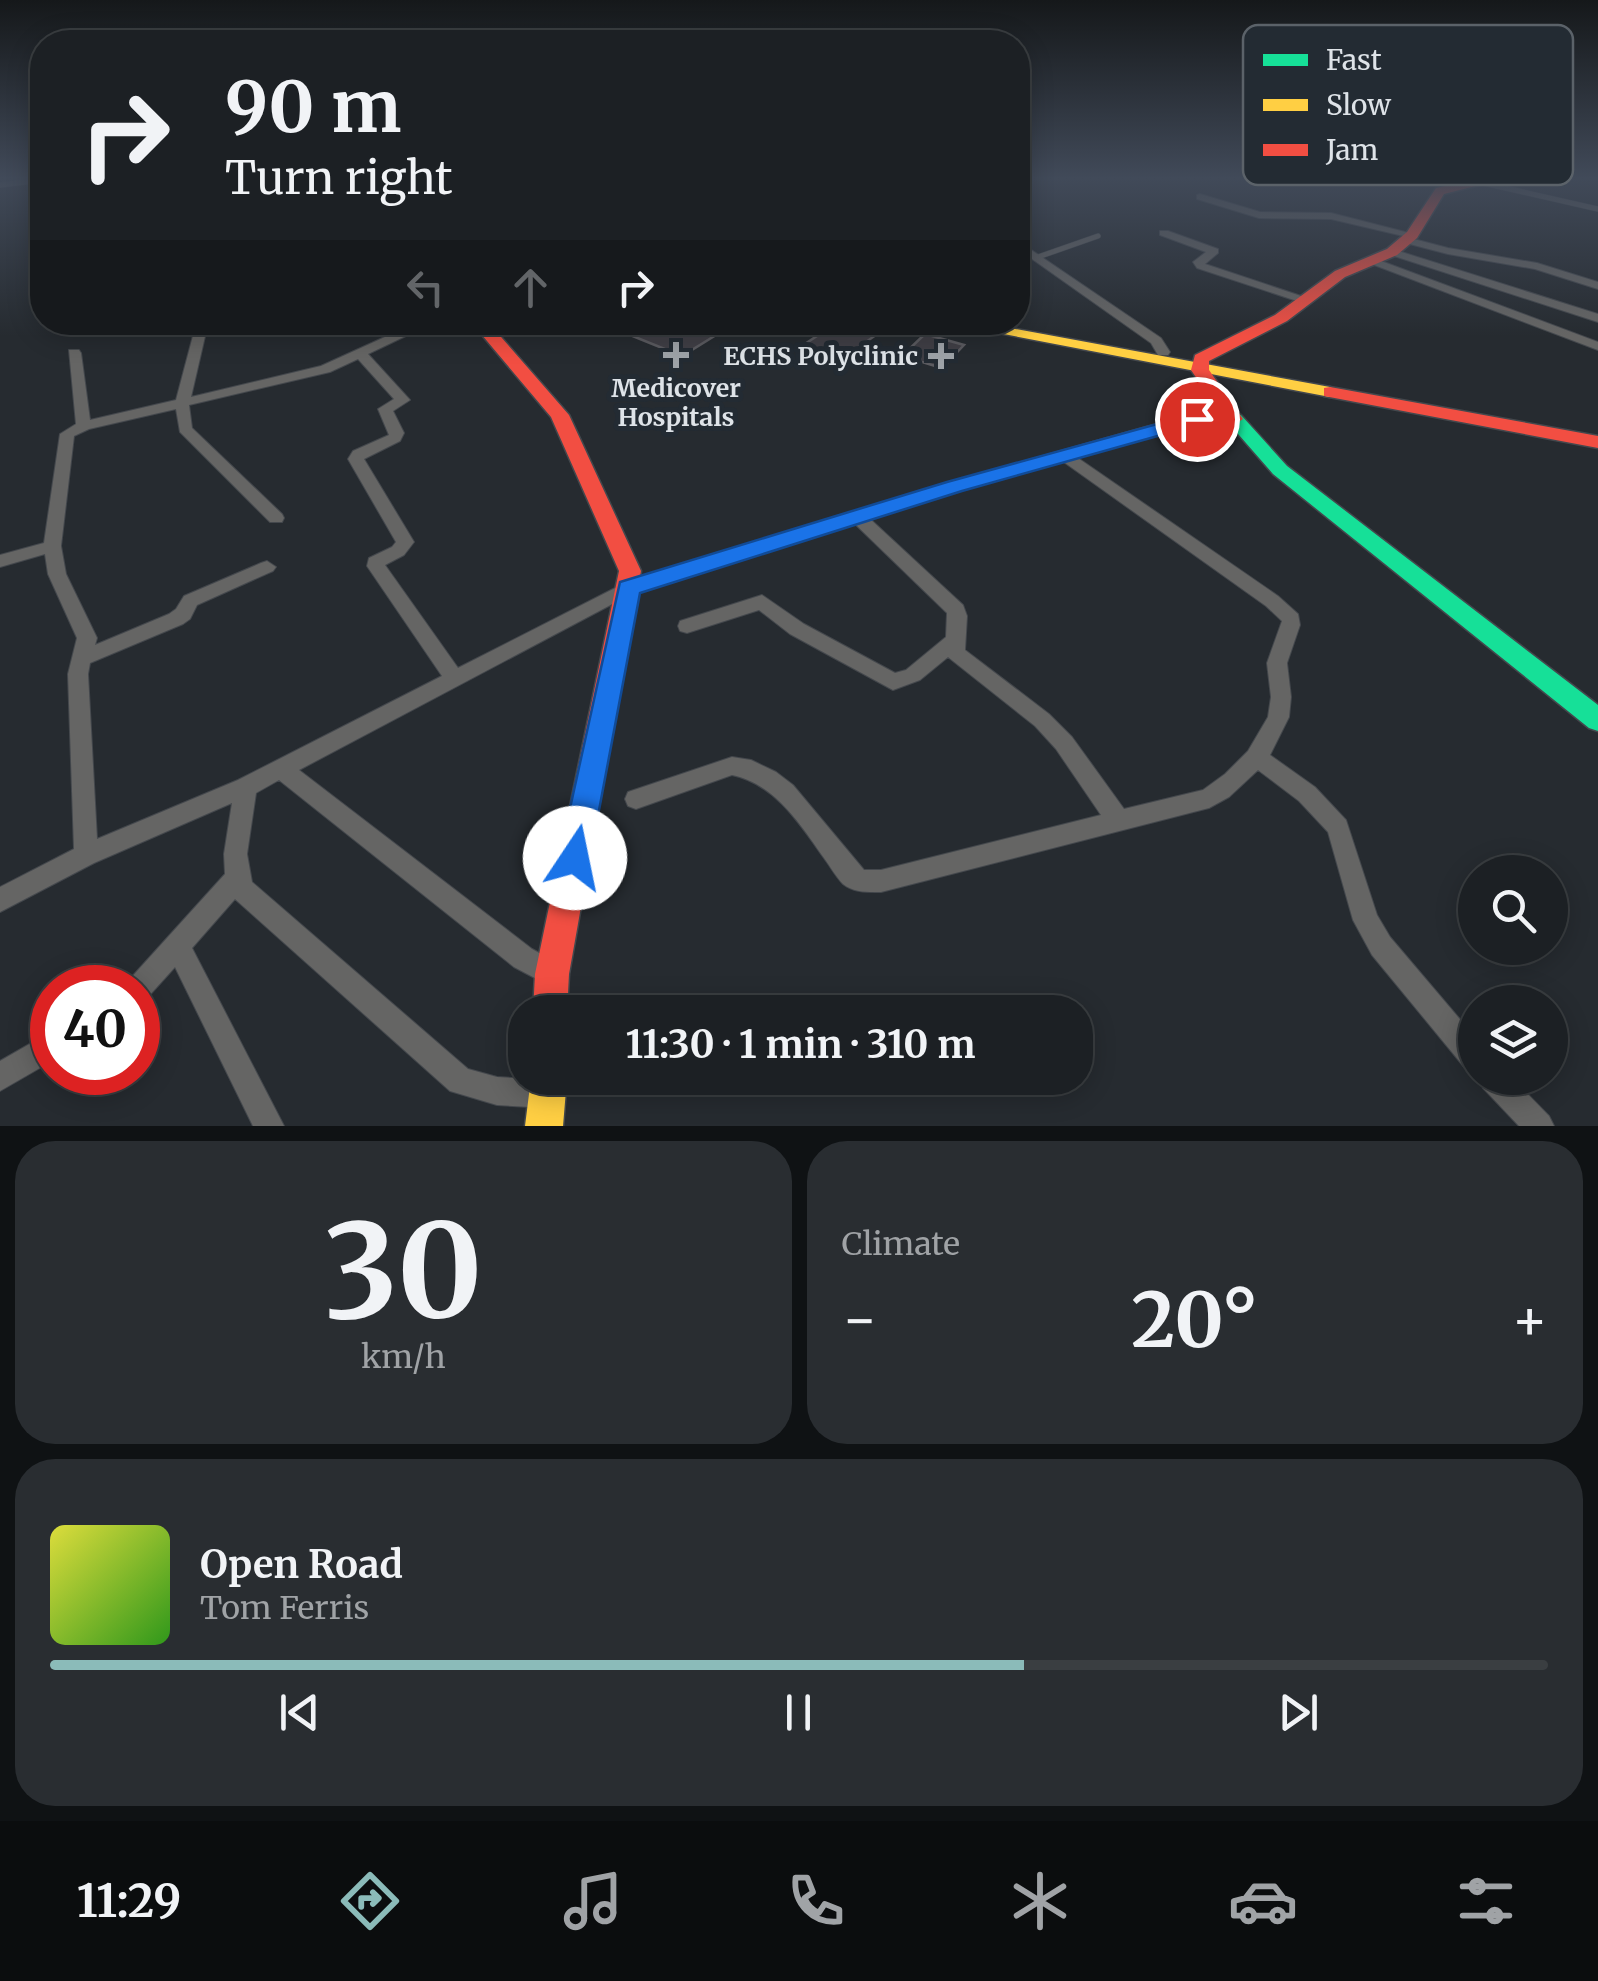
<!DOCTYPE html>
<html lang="en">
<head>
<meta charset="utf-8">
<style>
  body { margin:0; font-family:Merriweather,serif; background:#292d31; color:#f1f3f6; height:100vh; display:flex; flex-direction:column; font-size:38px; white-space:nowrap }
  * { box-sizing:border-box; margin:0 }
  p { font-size:32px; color:#a0a3a6 }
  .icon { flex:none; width:55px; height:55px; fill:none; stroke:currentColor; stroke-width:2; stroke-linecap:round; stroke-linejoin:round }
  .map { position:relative; height:1126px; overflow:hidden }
  .panel { display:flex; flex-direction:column; gap:15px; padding:15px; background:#0f1214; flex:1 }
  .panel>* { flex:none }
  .top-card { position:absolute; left:30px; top:30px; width:1000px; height:305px; border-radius:40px; box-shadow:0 5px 25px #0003,0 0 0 2px #3a3e41; background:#1c2024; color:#f1f3f6; overflow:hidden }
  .tools { position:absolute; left:1458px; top:855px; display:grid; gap:20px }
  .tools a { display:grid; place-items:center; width:110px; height:110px; border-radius:50%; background:#1c2024; box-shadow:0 5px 25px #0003,0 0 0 2px #3a3e41; font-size:50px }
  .speed { position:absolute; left:30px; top:965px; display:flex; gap:20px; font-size:50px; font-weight:700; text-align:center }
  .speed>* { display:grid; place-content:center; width:130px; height:130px; border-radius:50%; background:#1c2024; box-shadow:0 5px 25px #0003,0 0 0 2px #3a3e41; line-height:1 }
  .speed .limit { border:15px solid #d22; background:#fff; color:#111 }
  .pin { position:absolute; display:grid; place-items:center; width:85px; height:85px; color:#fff; margin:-42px; border:5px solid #fff; border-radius:50%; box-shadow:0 2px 10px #0007 }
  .me { position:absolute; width:110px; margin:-55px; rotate:11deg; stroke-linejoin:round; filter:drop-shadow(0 0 8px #0008) }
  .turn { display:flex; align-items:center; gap:35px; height:210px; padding:0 30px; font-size:45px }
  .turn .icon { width:130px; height:130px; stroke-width:2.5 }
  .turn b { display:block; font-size:70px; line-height:85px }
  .lanes { display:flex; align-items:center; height:95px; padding:0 30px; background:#0003; justify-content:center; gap:50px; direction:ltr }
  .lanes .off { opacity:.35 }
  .big { font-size:75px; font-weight:700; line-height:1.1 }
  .panel .card { flex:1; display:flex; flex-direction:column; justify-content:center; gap:15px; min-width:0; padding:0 35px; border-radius:40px; background:#292d31 }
  .panel .dial { align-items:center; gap:0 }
  .dial b { font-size:130px; line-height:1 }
  .song { display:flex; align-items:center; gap:30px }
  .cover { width:120px; height:120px; border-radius:15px; background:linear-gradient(135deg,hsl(60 70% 55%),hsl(110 70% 35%)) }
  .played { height:10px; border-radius:5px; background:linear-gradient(90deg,#8bbbb9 65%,#3a3e41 65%) }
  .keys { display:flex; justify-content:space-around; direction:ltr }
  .heat { display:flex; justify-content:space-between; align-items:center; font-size:55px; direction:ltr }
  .panel .tiles { flex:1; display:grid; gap:15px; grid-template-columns:1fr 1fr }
  .card:last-child { grid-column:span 2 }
  .trip { position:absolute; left:508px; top:995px; width:585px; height:100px; border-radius:40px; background:#1c2024; box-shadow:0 5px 25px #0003,0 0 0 2px #3a3e41; font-weight:700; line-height:100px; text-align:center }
  .tabs { display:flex; height:160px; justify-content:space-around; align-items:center; background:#0b0d0e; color:#a0a3a6 }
  .tabs .icon { width:70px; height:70px }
  .tabs .active { color:#8bbbb9 }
  .tabs b { font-size:45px; color:#f1f3f6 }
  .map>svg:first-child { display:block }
  .building { fill:#403f46; stroke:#5b5b60; stroke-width:2.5 }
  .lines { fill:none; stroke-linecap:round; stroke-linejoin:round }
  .lane-casing { stroke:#44484d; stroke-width:6 }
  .street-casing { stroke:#44484d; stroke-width:2 }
  .fast-casing { stroke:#44484d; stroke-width:3 }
  .slow-casing { stroke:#44484d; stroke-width:3 }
  .jam-casing { stroke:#44484d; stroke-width:3 }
  .lane { stroke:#656564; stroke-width:5 }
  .street { fill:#656564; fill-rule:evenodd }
  .fast { fill:#16e098; fill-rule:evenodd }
  .slow { fill:#ffcf43; fill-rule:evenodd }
  .jam { fill:#f24e42; fill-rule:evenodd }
  .route { fill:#1a73e8; stroke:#114b97; stroke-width:2.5 }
  .poi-dot { fill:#9ea3a8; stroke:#232b33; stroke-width:4 }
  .labels { text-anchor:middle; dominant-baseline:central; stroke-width:10; stroke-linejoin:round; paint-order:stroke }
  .far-poi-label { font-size:25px; font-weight:bold; fill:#dee3e8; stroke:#232b33; text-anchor:end }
  .key { fill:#232b33; stroke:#5b6269; stroke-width:2.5 }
  .key-label { font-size:28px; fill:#dee3e8 }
</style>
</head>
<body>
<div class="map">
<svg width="1598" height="1126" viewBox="0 0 1598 1126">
  <rect width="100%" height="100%" fill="#262b30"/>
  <path class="building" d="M651,322H737L682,356L630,335Z
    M838,322L876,335L840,360L802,346Z
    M925,334L964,345L942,368L902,356Z"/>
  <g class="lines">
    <defs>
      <path id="lane" d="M1479,182L1598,209
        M0,185L42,180
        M1035,258L1098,236"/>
      <path id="street" d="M1389,178L1471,180L1476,183L1471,186L1394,181Z
        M1200,194L1260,212L1331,213L1417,235L1412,238L1331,219L1259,218L1197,199V195Z
        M1160,231H1168L1218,249V253L1205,264L1310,299L1300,302L1197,268L1193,262L1206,252L1160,235Z
        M1406,237L1448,248L1537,263L1598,282V289L1535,269L1448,254L1402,242L1401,240Z
        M1018,241L1161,338L1170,352L1168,355H1158L1151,343L1018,249Z
        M1392,249L1598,314V322L1388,254V250Z
        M1373,258L1598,342V350L1369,263L1367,261Z
        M189,322H201L206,332L191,397L321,366L418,322H435L368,354L410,400L393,411L404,433L400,441L364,459L414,542L404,555L385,565L458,668L623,584L948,483L1159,423L1235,409V415L1167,430L1075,456L1278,596L1298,614L1300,625L1287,663L1291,697L1289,717L1270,755L1315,787L1346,820L1377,915L1390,937L1475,1037V1072L1465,1068L1372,955L1353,920L1328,832L1299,801L1258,770L1229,797L1209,808L881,892C868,892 854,893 843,884C836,877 830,866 824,858C800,824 775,784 732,775L636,809L628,806L625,799L628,792L732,757L751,760L776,772L793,785L864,870H881L1101,815L1056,749L1035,726L948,657L920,680L893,690L790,634L759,610L687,633L680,631L678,626L680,621L762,595L804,624L895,673L906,670L946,637L947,613L854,523L635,592L299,770L532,949L561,965L565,974L561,983L552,987L514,967L279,780L256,793L247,854L252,882L468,1069L497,1077L548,1080L558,1084L562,1094L558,1104L548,1108L497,1105L450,1091L235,899L192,948L284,1126H253L175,967L147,998L138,1002V988H125L129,980L225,874L224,854L232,803L94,863L0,912V887L74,849L68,674L77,638L48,574L45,554L0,567V555L44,543L60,434L76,424L69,350H79L81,353L90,420L176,400L194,332ZM358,359L394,399L378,409L389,435L353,451L348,459L396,542L392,547L369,558L367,566L442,676L238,780L97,839L88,674L90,663L183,624L190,619L197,605L273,571L276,567L267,561L261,563L184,596L176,609L169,614L95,645L97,638L66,574L61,546L74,436L89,429L176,409L180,432L270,522H282L284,518L282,514L192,428L189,405L330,372ZM1061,460L1266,606L1282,621L1267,663L1271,697L1268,717L1248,751L1225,774L1203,790L1124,809L1072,737L1049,714L965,650L967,616L963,605L869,518Z
        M52,1031V1061L0,1091V1061Z
        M1479,1078H1512L1549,1116L1554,1126H1519L1483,1088Z"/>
      <path id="fast" d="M1234,413L1241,415L1287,466L1598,705V731L1589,728L1273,474L1225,419Z"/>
      <path id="slow" d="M941,322H978L1330,387L1339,392L1330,397Z
        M531,1078H567L563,1126H525Z"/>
      <path id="jam" d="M1484,178H1507L1444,194L1417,238L1397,255L1345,277L1287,321L1209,361V370L1243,419L1234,425L1227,423L1191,370L1195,355L1275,315L1335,271L1387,249L1407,232L1436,188Z
        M471,322H488L569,415L641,571L569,974L567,1012H533L535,974L619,571L551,417Z
        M1330,387L1598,436V448L1324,396V388Z"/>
    </defs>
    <use href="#lane" class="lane-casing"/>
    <use href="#street" class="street-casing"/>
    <use href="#fast" class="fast-casing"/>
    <use href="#slow" class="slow-casing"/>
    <use href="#jam" class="jam-casing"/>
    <use href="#lane" class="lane"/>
    <use href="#street" class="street"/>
    <use href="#fast" class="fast"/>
    <use href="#slow" class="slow"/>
    <use href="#jam" class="jam"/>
  </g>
  <linearGradient id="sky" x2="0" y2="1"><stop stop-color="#15181a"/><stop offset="0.53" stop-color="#414a59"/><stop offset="1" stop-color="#414a59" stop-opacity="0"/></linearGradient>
  <rect width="1598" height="336" fill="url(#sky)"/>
  <path class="route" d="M1197,413L1204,415V423L962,491L640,593L590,858L586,868L575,873L564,868L559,858L620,582L947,482Z"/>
  <g class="poi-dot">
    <path d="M671 340h10v10h10v10h-10v10h-10v-10h-10v-10h10z"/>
    <path d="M936 341h10v10h10v10h-10v10h-10v-10h-10v-10h10z"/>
  </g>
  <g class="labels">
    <g class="far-poi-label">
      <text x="918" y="356">ECHS Polyclinic</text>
      <text x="676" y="388" text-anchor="middle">Medicover<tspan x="676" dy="29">Hospitals</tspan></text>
    </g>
  </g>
  <rect x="1243" y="25" width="330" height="160" rx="15" class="key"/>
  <rect x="1263" y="54" width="45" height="12" fill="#16e098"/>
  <rect x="1263" y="99" width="45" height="12" fill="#ffcf43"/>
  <rect x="1263" y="144" width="45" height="12" fill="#f24e42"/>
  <g class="key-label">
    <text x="1326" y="70">Fast</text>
    <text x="1326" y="115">Slow</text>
    <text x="1326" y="160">Jam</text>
  </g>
</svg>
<div class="tools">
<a><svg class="icon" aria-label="search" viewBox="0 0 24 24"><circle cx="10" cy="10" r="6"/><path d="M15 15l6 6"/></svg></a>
<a><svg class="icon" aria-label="layers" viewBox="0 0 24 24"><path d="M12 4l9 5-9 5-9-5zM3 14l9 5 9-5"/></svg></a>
</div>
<div class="speed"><div class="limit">40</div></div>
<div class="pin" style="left:1197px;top:419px;background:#d93025"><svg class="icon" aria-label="arrive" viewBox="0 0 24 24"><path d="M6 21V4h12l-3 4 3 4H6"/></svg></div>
<svg class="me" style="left:575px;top:858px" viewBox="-20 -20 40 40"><circle r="19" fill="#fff"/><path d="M0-13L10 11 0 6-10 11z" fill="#1a73e8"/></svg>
<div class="trip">11:30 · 1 min · 310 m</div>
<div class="top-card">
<div class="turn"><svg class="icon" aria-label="right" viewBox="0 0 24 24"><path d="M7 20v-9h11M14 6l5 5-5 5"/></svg><div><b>90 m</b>Turn right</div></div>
<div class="lanes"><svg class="icon off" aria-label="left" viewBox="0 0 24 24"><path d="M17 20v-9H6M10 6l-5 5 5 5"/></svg><svg class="icon off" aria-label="ahead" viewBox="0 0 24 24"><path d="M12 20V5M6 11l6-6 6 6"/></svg><svg class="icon" aria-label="right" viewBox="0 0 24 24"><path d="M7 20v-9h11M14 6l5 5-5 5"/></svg></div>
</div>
</div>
<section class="panel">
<div class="tiles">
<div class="card dial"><b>30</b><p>km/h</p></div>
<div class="card"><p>Climate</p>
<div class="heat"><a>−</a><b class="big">20°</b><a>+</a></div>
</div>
<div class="card">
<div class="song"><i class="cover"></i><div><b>Open Road</b><p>Tom Ferris</p></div></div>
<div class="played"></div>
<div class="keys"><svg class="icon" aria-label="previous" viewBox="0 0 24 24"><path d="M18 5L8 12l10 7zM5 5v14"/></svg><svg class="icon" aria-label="pause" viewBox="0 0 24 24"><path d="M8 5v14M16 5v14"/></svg><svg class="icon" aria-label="next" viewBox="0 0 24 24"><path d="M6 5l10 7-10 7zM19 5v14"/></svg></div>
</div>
</div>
</section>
<nav class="tabs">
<b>11:29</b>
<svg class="icon active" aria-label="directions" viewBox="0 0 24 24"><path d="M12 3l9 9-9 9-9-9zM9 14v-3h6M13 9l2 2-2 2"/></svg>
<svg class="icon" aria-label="music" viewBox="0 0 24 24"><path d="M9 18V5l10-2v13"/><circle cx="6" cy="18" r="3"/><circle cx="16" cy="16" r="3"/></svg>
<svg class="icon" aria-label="phone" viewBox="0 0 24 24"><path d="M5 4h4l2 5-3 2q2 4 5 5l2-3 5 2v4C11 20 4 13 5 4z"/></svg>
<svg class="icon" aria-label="climate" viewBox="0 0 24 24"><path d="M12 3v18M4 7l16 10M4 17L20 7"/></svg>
<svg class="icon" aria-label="car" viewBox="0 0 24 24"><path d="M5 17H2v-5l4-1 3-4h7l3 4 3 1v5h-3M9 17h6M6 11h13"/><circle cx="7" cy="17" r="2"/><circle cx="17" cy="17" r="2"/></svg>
<svg class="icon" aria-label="filters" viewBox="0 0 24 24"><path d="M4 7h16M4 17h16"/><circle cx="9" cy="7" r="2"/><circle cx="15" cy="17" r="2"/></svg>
</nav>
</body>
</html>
